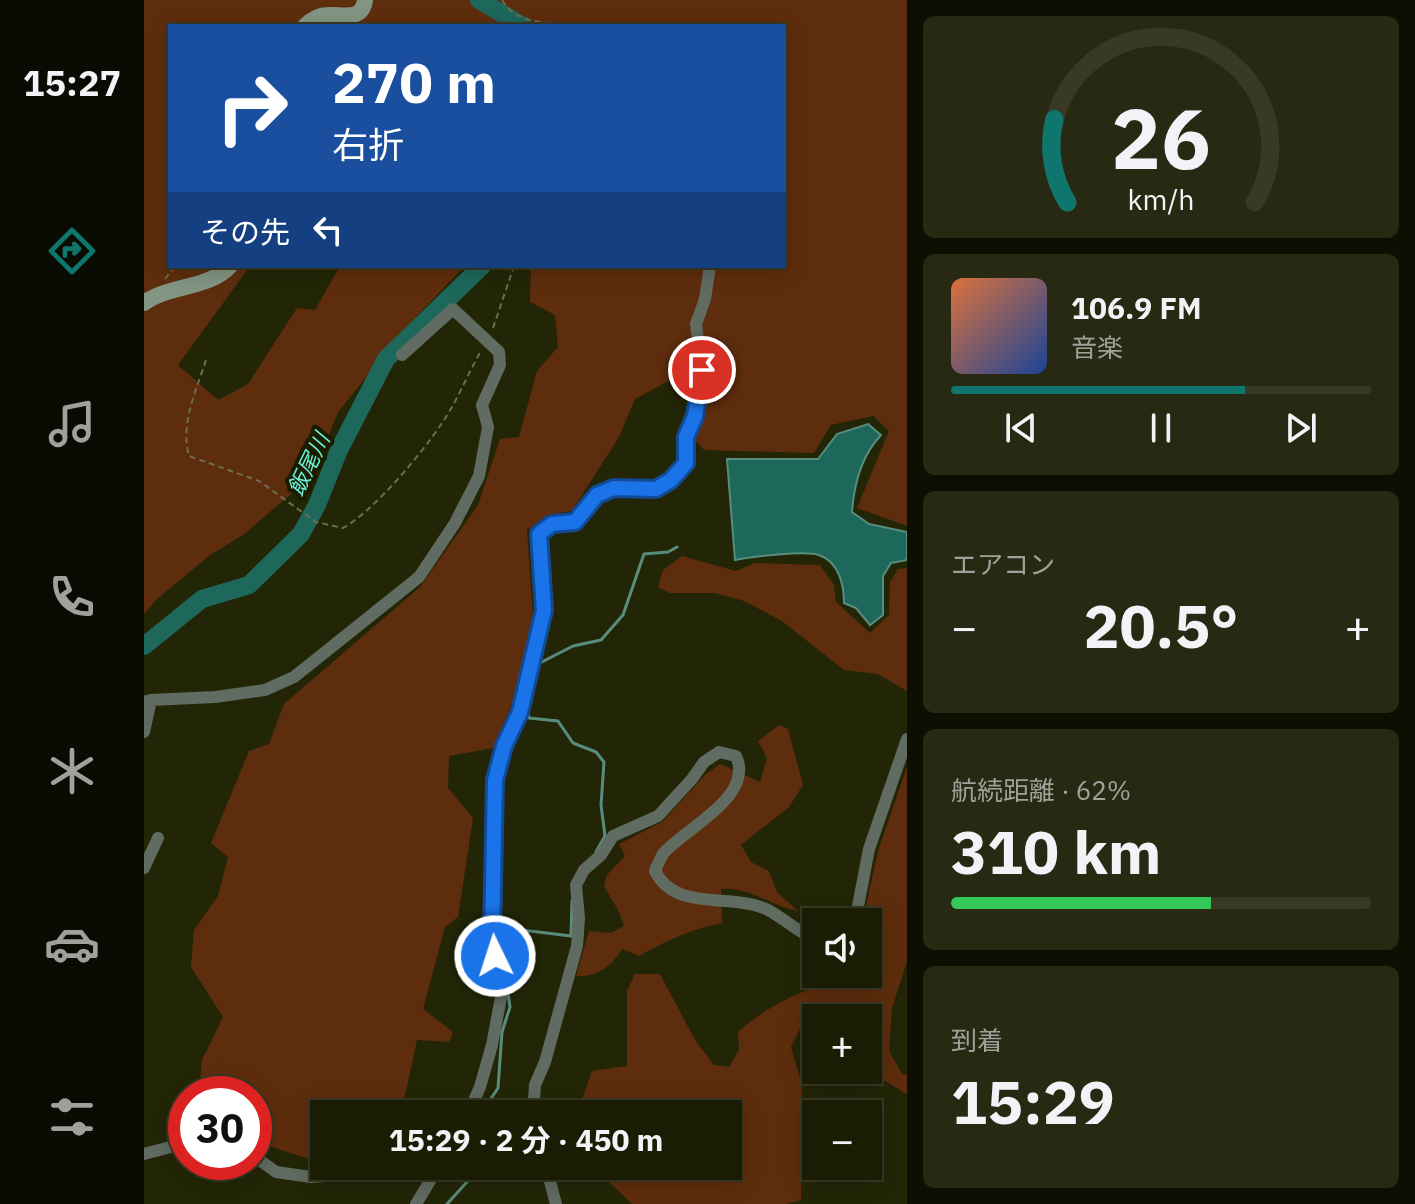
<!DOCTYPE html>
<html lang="ja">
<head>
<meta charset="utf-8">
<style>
  body { margin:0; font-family:"IBM Plex Sans","Noto Sans JP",sans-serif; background:#272913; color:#f1f3f6; height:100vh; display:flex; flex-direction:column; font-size:30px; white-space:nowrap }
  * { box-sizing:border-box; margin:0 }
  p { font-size:26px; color:#9fa19a }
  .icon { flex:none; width:44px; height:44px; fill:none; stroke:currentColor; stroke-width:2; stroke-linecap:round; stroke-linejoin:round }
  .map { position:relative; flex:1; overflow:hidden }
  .side { display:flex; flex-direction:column; gap:16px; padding:16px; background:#0e0f02; width:508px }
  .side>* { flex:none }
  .top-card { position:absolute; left:24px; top:24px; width:618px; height:244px; border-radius:0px; box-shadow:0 4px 20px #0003,0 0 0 2px #383a26; background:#1a4fa0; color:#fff; overflow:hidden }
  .controls { position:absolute; left:658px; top:908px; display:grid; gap:16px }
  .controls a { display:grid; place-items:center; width:80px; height:80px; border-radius:0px; background:#1a1c04; box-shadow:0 4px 20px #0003,0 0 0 2px #383a26; font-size:40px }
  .speed { position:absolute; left:24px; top:1076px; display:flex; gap:16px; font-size:40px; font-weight:700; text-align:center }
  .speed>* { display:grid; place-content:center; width:104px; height:104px; border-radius:50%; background:#1a1c04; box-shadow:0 4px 20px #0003,0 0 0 2px #383a26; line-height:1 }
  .speed .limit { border:12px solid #d22; background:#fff; color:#111 }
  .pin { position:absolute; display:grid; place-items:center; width:68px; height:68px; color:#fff; margin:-34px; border:4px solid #fff; border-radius:50%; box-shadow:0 2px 8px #0007 }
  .me { position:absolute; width:88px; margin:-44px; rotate:356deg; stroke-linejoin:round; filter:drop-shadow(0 0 6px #0008) }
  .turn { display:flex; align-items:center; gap:28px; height:168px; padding:0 32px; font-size:36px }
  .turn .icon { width:104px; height:104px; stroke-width:2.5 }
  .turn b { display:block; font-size:56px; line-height:68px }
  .then { display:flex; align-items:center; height:76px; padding:0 32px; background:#0003; gap:16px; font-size:30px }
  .big { font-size:60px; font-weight:700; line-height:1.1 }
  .side .tile { flex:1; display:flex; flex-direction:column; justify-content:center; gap:12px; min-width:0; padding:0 28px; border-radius:12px; background:#272913 }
  .side .dial { align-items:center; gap:0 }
  .dial svg { height:208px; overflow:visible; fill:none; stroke:#383a26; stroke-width:7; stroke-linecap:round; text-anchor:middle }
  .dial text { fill:#f1f3f6; stroke:none }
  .song { display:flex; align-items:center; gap:24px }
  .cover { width:96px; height:96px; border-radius:12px; background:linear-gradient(135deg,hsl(20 70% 55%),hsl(220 70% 35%)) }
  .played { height:8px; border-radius:4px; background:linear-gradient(90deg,#0f766e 70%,#383a26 70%) }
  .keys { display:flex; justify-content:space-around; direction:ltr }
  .heat { display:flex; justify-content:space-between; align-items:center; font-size:44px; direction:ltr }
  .charge { height:12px; border-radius:6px; background:linear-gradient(90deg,#34c759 62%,#383a26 0) }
  .trip { position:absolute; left:166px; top:1100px; width:432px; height:80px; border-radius:0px; background:#1a1c04; box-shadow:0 4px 20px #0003,0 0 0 2px #383a26; font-weight:700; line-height:80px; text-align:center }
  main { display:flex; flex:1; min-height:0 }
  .tabs { display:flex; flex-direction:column; width:144px; justify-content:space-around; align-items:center; background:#0a0b02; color:#9fa19a }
  .tabs .icon { width:56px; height:56px }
  .tabs .on { color:#0f766e }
  .tabs b { font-size:36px; color:#f1f3f6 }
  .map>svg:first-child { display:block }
  .green { fill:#5e2d0d }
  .water { fill:#1d685b; stroke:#588d7e; stroke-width:2 }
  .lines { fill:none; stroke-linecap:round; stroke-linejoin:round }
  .stream { stroke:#588d7e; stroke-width:3 }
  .river { stroke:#1d685b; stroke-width:18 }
  .path { stroke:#6b6e53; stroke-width:2; stroke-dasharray:6 4; stroke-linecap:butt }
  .minor { stroke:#606c61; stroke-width:12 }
  .secondary { stroke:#839583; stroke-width:16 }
  .route-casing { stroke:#114b97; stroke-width:20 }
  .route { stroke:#1a73e8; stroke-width:14 }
  .labels { text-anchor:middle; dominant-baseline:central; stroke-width:8; stroke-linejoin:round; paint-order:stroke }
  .water-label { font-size:22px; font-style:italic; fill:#6af0d6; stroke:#1a1c00 }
</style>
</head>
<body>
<main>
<nav class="tabs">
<b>15:27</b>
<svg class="icon on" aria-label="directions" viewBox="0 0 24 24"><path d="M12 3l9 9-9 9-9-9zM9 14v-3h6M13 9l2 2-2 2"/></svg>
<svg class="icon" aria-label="music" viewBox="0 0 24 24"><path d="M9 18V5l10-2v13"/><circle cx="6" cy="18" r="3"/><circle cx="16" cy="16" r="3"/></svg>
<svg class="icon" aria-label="phone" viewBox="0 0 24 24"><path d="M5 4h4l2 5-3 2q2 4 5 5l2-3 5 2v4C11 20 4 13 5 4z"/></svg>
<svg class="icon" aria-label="climate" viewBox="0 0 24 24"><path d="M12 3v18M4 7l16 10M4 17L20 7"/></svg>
<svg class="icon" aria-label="car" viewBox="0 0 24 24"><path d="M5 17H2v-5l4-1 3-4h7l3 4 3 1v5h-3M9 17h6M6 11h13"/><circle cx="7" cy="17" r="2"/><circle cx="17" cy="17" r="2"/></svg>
<svg class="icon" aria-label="filters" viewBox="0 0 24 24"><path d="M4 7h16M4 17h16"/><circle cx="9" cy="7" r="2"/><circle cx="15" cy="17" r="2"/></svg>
</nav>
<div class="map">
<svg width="763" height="1204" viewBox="0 0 763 1204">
  <rect width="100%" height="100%" fill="#232606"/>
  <path class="green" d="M0,0H763V526L713,508L745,431L729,416L687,425L670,453L560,450L551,440L565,392L530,378L491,399L475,437L428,511L404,515L383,530L389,617L372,694L349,748L305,756L304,788L329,818L314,917L301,927L279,1009L309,1032L305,1042L273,1040L257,1114H180V1164L110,1141V1094H55L58,1060L79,1017L47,967L50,930L74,896L84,857L67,843L105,751L125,744L140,704L276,587L334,505L356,439L375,437L393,371L414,347L411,315L386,302L387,266H640V26H26V266H106L34,365L74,400L104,384L153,308L171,310L196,266H321L268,321L194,412L168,476L99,535L66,555L13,599L0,614Z
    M538,556L592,571L611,563L676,565L690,585L692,602L726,633L745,615L746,582L754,569L763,568V691L734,674L700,670L638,621L600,601L571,593H526L514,587L519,570Z
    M635,725L644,729L659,785L645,807L597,845L607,862L625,871L633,892L654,911C625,905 606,887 577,889L578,923C547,929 522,941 495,956L478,949C467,967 453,977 432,976L445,931L467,933L480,926L474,910L460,886L463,875L481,856L475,844L518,822L561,775L576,764L616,782L623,758L614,741Z
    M763,767V961L748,1008L745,1051L758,1074L763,1075V1094L730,1074L724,1068V1018H672V1031L657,1027L647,1047L658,1085L657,1200L642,1204H488L463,1180L455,1166H584V1114H439V1096L448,1071L483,1066V991L491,974H516L551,1040L570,1065L585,1067L595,1050L594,1032C626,1004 668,982 711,981L715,974H724V922H720V915L734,851Z"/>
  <path class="water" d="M724,424L737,435C717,456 710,484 708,512L725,524L763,532V560L747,563L739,576V615L726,625L712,608L700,603C700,585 695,562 675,555C661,550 607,557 591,560L583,459H674L693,434Z"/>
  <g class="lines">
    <path class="stream" d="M392,665L429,646L457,640L479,615L500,554L524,552L533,547
      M382,708L385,718L414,721L429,743L452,752L460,762L457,805L461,836L452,852
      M337,1114L354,1088L358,1032L366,1007L358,951L378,930L427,936L428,901
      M303,1204L332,1172L334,1166"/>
    <path class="river" d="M335,0L379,26
      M0,646L58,599L105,585L157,534L173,505L195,450L242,359L338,266"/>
    <path class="path" d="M358,0C373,26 405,21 431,26
      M21,279L31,266
      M349,328L370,266
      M62,360C52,391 36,424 45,456L115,481L172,522L199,528C232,510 289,441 308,407C318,389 326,370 337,351"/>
    <path class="minor" d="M0,702L7,700L71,697L121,690L150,677L275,577L311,523L335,476L344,427L338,405L356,365L355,352L309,309L258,355
      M0,732L7,700
      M0,868L14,838
      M711,922L725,849L763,739
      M324,1114L336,1087L348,1045L358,992L348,938L351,780L360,746L376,712L400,610L395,534L408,524L431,522L453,495L470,488L512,489L527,480L542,463V437L556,392L558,370L552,324L561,299L566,266
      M389,1114L391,1085L401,1062L433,946L435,918L432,885L440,870L457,855L469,836L514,816L548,779L560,762L575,752L592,756C611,797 541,828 519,854C516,859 513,866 511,871C532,913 588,892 624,910C641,919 654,932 672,940
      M0,1154L42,1143
      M110,1156L132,1172L167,1177L294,1168
      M402,1166L412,1204
      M272,1204L295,1166"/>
    <path class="secondary" d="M161,26C167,20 174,15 184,15C199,14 218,22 221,0
      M0,303C24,285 65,289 86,266"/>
  </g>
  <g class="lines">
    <defs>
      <path id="route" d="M351,956L348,938L351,780L360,746L376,712L400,610L395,534L408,524L431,522L453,495L470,488L512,489L527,480L542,463V437L551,416L558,370"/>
    </defs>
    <use href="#route" class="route-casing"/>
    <use href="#route" class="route"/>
  </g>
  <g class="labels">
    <g class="water-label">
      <text transform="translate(164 464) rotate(-64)">飯尾川</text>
    </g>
  </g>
</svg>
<div class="controls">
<a><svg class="icon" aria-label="sound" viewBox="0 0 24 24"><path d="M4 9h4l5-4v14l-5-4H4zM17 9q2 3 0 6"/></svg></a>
<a>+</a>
<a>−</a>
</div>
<div class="speed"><div class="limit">30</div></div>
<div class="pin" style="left:558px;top:370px;background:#d93025"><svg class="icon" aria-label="arrive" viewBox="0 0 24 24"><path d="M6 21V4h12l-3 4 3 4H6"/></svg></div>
<svg class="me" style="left:351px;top:956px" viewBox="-20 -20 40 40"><circle r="17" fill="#1a73e8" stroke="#fff" stroke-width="3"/><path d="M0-11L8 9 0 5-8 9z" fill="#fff"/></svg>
<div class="trip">15:29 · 2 分 · 450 m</div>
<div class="top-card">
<div class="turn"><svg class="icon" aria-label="right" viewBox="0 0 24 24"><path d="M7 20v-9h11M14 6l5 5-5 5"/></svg><div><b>270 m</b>右折</div></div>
<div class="then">その先<svg class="icon" aria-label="left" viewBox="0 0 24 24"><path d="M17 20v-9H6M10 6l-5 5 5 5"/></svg></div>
</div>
</div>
<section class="side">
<div class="tile dial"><svg viewBox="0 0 100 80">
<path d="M14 69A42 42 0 1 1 86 69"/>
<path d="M14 69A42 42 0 0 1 9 37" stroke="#0f766e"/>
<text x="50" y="56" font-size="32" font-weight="700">26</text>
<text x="50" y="72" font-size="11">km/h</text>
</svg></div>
<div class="tile">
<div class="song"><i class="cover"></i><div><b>106.9 FM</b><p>音楽</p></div></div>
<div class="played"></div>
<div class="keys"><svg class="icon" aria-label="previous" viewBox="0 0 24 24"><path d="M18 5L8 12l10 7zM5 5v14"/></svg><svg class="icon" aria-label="pause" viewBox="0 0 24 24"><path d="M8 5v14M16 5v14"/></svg><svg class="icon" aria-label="next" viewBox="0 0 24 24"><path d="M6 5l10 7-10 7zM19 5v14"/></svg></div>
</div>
<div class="tile"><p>エアコン</p>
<div class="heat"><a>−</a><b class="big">20.5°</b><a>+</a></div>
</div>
<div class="tile"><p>航続距離 · 62%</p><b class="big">310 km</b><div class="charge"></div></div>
<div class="tile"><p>到着</p><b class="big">15:29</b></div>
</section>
</main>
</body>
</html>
